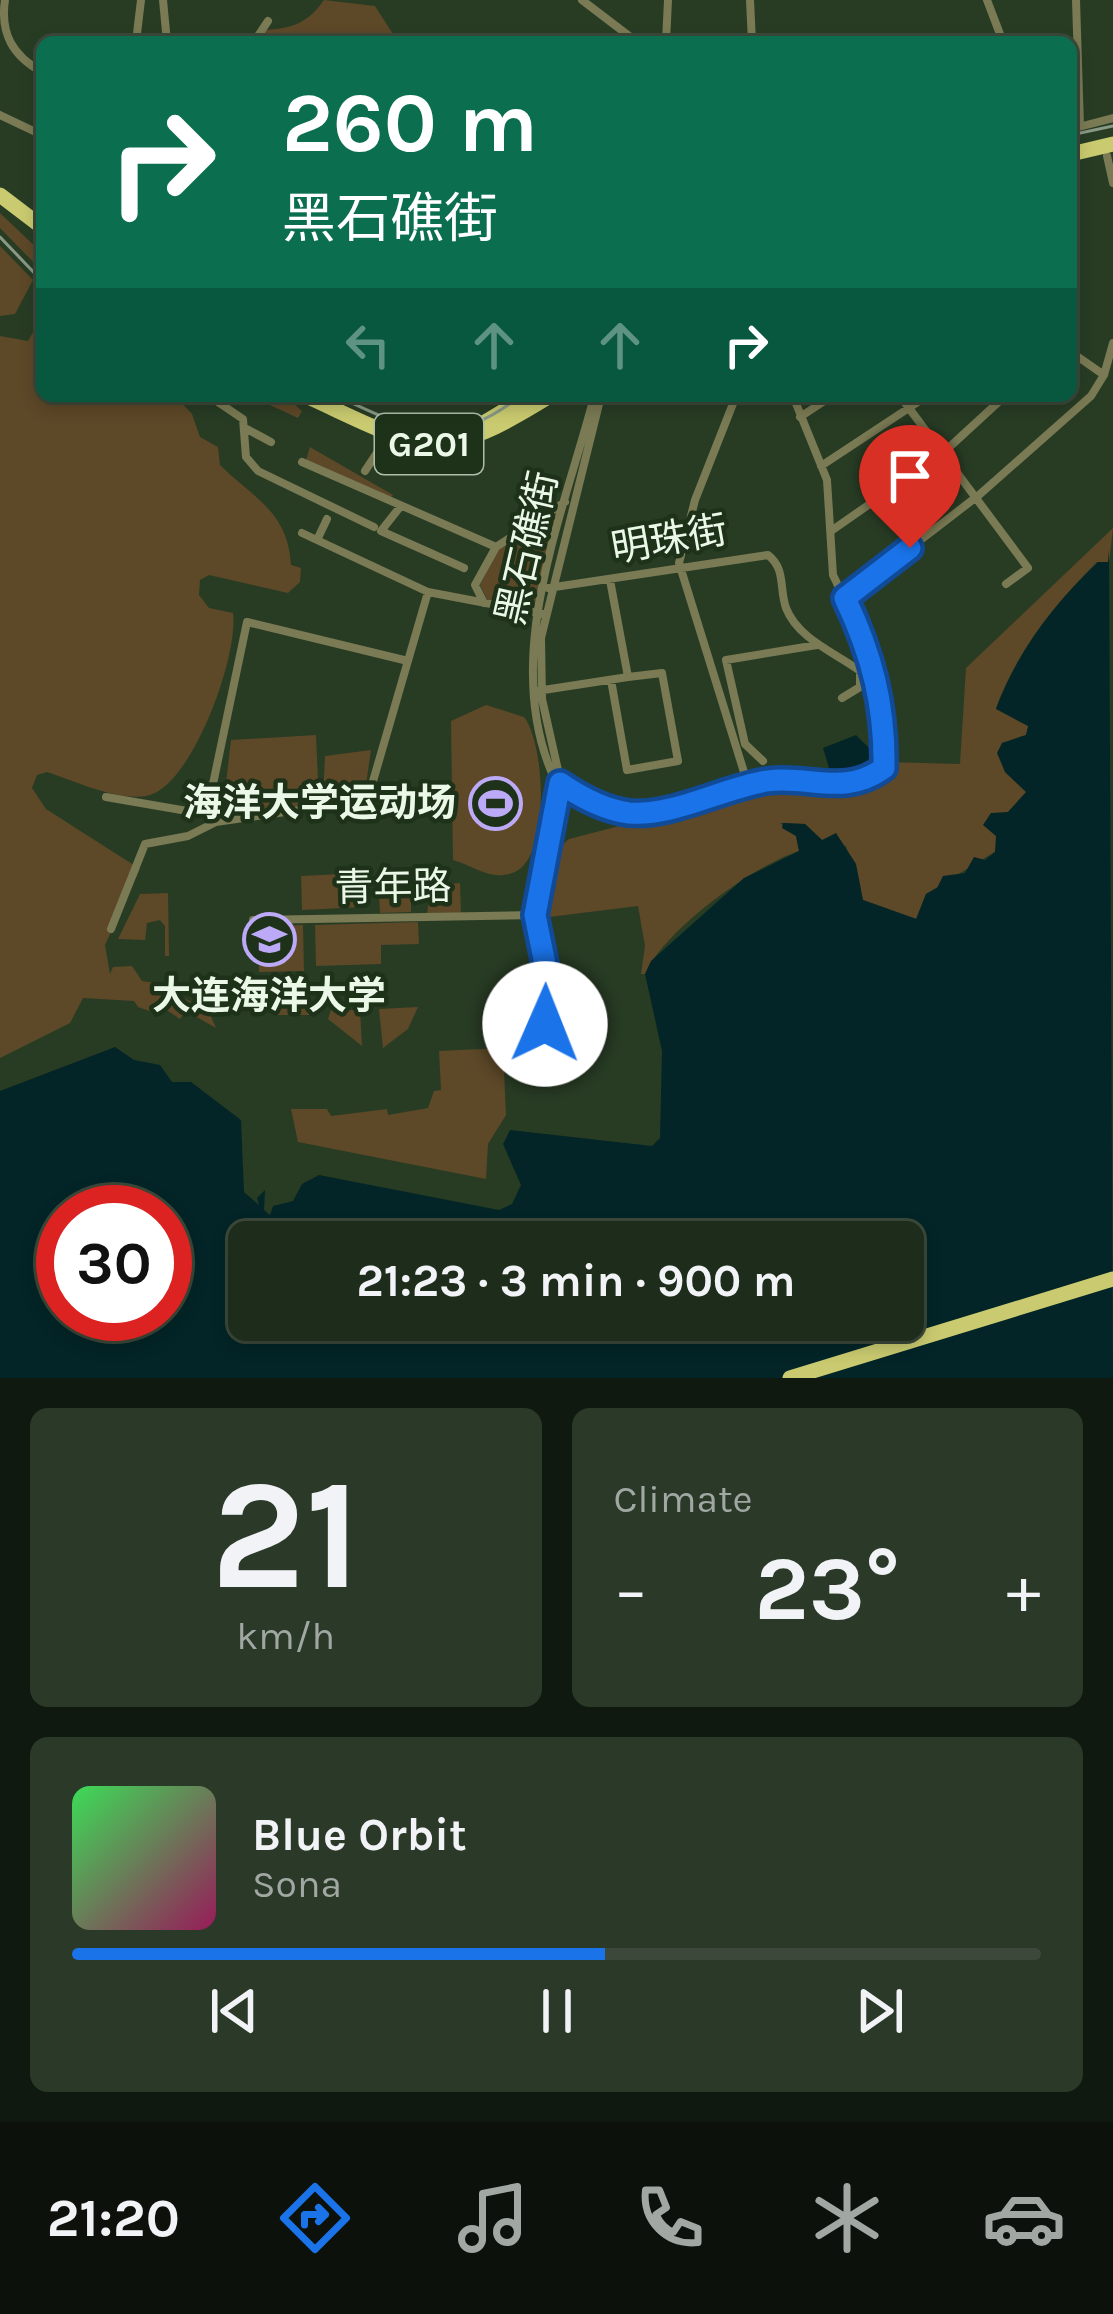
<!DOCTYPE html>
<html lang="en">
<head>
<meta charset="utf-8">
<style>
  body { margin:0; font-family:Karla,"Noto Sans SC",sans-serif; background:#2b3928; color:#f1f3f6; height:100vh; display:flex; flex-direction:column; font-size:45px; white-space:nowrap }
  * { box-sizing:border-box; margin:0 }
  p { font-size:39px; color:#a1a8a3 }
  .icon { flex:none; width:66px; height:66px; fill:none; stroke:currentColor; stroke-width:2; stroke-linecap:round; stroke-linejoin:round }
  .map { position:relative; height:1378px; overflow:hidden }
  .sheet { display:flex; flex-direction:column; gap:30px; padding:30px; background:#10190f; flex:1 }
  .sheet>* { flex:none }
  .banner { position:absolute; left:36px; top:36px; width:1041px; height:366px; border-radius:18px; box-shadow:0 6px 18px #0003,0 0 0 3px #3c493a; background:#0b6e4f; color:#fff; overflow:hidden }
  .speed { position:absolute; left:36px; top:1185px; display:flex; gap:24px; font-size:60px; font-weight:700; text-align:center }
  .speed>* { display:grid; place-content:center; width:156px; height:156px; border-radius:50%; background:#1e2d1b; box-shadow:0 6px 18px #0003,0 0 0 3px #3c493a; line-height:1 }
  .speed .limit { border:18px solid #d22; background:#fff; color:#111 }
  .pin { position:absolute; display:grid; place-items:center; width:102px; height:102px; color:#fff; margin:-123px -51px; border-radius:50% 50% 50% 0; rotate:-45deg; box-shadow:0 0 12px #0007 }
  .pin .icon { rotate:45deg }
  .me { position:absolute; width:132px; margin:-66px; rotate:1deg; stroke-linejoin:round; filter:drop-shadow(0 0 9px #0008) }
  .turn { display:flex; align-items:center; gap:42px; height:252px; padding:0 48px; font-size:54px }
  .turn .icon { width:156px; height:156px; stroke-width:2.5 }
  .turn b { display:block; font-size:84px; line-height:102px }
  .lanes { display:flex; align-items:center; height:114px; padding:0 48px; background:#0003; justify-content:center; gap:60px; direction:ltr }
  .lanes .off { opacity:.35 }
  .big { font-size:90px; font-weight:700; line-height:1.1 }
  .sheet .tile { flex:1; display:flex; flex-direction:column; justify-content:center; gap:18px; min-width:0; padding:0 42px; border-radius:18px; background:#2b3928 }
  .sheet .dial { align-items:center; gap:0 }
  .dial b { font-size:156px; line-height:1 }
  .song { display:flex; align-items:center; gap:36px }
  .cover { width:144px; height:144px; border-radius:18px; background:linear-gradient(135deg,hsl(130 70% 55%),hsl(330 70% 35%)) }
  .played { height:12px; border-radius:6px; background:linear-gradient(90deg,#1a73e8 55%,#3c493a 55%) }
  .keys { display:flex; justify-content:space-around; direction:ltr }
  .heat { display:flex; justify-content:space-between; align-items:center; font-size:66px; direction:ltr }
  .sheet .tiles { flex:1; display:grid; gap:30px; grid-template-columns:1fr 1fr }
  .tile:last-child { grid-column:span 2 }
  .trip { position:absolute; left:228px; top:1221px; width:696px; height:120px; border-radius:18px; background:#1e2d1b; box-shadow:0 6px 18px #0003,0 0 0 3px #3c493a; font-weight:700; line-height:120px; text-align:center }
  .menu { display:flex; height:192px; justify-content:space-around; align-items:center; background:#0c120b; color:#a1a8a3 }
  .menu .icon { width:84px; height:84px }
  .menu .on { color:#1a73e8 }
  .menu b { font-size:54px; color:#f1f3f6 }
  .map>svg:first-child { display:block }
  .green { fill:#5d4828 }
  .water { fill:#032527; fill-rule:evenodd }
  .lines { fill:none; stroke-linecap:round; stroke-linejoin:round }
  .minor { stroke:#7a7a54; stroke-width:8 }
  .trunk { stroke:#cacb70; stroke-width:15 }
  .tram { stroke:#899985; stroke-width:3 }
  .route-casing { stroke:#114b97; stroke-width:30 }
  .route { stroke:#1a73e8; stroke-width:21 }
  .labels { text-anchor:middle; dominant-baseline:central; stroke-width:9; stroke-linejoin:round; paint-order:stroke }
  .shield { fill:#1e321a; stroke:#aebdaa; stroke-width:3 }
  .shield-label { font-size:36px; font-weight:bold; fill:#ebf8e8 }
  .street-label { font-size:39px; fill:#ebf8e8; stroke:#1e321a }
  .poi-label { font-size:39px; font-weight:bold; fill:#ebf8e8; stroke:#1e321a; text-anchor:end }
</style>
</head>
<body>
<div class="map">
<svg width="1113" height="1378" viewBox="0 0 1113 1378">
  <rect width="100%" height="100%" fill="#283c24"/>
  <path class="green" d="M324,0L375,6L393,34L382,42H258L266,30C293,28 308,23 324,0Z
    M0,213L42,253V271L0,228Z
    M0,246L33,280L15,314L0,316Z
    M42,316V396H175L192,414L200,437L218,447L220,465C253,498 288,511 291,565L301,568L300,582L288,593L209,575L200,580L199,595L209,608L233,613C239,656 191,789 146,796C118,801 74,781 47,772L37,775L32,788L46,809L140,869L105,945L110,974L113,967L132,966L142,981L175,986L179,996L196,1004L204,1000L216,1028L186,1011L180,1019L165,1009L152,1012L138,1007L134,1001L83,998L70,1023L0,1058V336L28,341Z
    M250,396H285L302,411L298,418Z
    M310,447L393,495L391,497L306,460Z
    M564,504L536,610L488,601L480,585L499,548Z
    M1113,528L1109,562H1097C1054,604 1017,651 996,708L1029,725L1026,735L1002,743L1005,772L1027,792L1008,812L984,824L996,836V851L926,894L917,919L863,900L846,846L822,840L805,824L780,823L796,836L799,851C755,865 664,930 645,974H641L645,946L638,906L541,918L551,854L569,839L762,789L831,794L884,777L886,762L960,764L966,668Z
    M486,705L524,717C545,743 551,856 515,872C491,882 474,866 453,860L451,721Z
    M316,735L319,803L222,817L231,740Z
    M371,750L366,785L352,798L323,796L325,756Z
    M362,873L364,907L302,910L301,876Z
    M431,880L445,883L444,896L451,895L449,884L460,883L461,913L427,915Z
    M168,893L169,956H165V926L160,920L147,923L145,940L118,939L140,894Z
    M411,894V912L380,913L379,895Z
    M418,922L419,944L381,945V964L316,966L315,925Z
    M303,925L304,971L259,972L258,926Z
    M274,996H309V1015H274Z
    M418,1007L408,1029L383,1048L379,1009Z
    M331,1010H360L362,1046L328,1019Z
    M503,1048L506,1115L488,1144L486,1179L298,1142L291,1109H327L331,1116L387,1109L388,1115L428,1108L434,1091L441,1090L439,1051Z"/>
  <path class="water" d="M1109,550L1113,1378H0V1091L115,1047L134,1060L160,1065L172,1082H191L241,1120L244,1192L259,1205L257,1198L265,1190L264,1210L270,1215L273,1206L293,1201L302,1184L319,1175L499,1210L512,1204L521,1185L503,1144L510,1130L652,1146L660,1138L662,1051L645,974L651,961L744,878L799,851L796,836L782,828L783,823L805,824L822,840L836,833L856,864L863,900L916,919L926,894L937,888L943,876L965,873L974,857L985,860L995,852L996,836L983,825L991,813L1008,812L1026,792L1005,772L997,753L1002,743L1026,735L1028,726L996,709C1017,652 1054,604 1098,562H1108ZM63,1212H165V1314H63ZM249,1242H903V1320H249Z
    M856,735L871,750L865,771L829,768L823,748Z"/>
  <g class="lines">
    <path class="minor" d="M5,0C0,34 13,56 42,72
      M163,0L167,42
      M582,0L637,42
      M750,0L752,42
      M987,0L1003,42
      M1076,0L1080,126
      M136,42L141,0
      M254,42L268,21
      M666,42L668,0
      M0,115L42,135
      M1071,129L1113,118
      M1107,156L1113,183
      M1071,230L1076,261L1071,295
      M1071,352L1104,375
      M209,396L243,419L246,457L258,471L374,527
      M736,396L695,500L679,563L748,785
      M900,396L1028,568L1006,584
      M594,397C563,516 499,660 555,780C575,795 606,812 632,813C677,814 723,786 768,781C812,776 844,797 884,768V719L874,661L833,575L827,480L793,396
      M800,417L832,396
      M245,428L271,442
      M302,462L496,547L475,585L484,603
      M821,466L927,396
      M365,471L388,436
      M400,507L381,531L464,568
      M831,531L943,453L1005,396
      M302,533L428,592L543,614
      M317,540L327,519
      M496,547L565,502
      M548,588L768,555C786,569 779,588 786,608C798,639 836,653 860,671V687L842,698
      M845,598L979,495L1091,396L1104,375L1113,343
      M611,680L627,770L678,761L662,673L628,677
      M537,691L628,677L610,580
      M763,761L745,744L726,660L817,645
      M106,797L193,812L209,803L247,622L408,661
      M253,920L535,915
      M111,929L145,844L188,836L216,822L362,801L371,788L428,592
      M516,1033L545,1025L553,1003L535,915L560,779L542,699L541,638L601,396"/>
    <path class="trunk" d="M1071,154L1113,144
      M0,195L42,227
      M306,396C424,450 434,468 550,396
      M594,396V397
      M457,433L482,424L528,396
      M790,1378L1113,1279"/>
    <path class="tram" d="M1071,135L1113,126
      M0,237L42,281
      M337,396C408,430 451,451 520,396"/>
  </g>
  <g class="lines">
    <defs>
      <path id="route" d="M545,1024L553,1003L535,915L560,783C579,796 605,810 629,813C672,817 723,788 767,781C810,775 844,797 884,768C885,705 872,655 845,598L910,548"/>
    </defs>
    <use href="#route" class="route-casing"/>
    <use href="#route" class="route"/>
  </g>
  <defs>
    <symbol id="stadium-ring" viewBox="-11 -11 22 22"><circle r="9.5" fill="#1e321a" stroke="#bcaaf6" stroke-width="1.5"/><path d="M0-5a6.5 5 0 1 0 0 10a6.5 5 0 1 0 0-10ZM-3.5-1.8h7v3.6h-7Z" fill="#bcaaf6"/></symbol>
    <symbol id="university-ring" viewBox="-11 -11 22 22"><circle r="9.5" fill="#1e321a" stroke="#bcaaf6" stroke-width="1.5"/><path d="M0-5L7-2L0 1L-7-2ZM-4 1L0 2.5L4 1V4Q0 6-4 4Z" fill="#bcaaf6"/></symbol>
  </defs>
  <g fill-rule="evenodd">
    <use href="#stadium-ring" x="466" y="774" width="59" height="59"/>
    <use href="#university-ring" x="240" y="910" width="59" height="59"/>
  </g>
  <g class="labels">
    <rect class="shield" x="375" y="414" width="108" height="60" rx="9"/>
    <g class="shield-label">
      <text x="429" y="444">G201</text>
    </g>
    <g class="street-label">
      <text transform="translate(669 539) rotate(-10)">明珠街</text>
      <text transform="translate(527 548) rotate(-77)">黑石礁街</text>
      <text transform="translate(393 887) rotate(-1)">青年路</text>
    </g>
    <g class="poi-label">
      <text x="456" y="803">海洋大学运动场</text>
      <text x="269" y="996" text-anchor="middle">大连海洋大学</text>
    </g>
  </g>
</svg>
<div class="speed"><div class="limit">30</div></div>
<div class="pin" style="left:910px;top:548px;background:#d93025"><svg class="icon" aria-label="arrive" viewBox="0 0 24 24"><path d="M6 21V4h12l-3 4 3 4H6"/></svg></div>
<svg class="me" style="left:545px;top:1024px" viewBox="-20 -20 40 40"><circle r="19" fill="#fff"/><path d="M0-13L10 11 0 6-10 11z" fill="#1a73e8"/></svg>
<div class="trip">21:23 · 3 min · 900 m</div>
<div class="banner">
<div class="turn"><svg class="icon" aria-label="right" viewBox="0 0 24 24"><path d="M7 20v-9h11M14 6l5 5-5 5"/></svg><div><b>260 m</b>黑石礁街</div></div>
<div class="lanes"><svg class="icon off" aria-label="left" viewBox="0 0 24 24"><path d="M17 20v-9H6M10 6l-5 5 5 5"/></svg><svg class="icon off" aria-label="ahead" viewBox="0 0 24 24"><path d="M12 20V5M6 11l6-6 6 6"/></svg><svg class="icon off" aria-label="ahead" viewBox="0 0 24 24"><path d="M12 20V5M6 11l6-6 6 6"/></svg><svg class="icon" aria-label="right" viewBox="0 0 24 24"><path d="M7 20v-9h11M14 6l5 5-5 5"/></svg></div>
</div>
</div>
<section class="sheet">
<div class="tiles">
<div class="tile dial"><b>21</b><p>km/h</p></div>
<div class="tile"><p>Climate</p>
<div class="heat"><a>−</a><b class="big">23°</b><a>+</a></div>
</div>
<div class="tile">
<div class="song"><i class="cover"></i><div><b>Blue Orbit</b><p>Sona</p></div></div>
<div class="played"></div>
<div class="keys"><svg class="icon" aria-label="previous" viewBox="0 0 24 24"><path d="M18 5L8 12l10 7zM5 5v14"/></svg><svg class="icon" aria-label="pause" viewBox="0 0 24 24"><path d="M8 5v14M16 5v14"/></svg><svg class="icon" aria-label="next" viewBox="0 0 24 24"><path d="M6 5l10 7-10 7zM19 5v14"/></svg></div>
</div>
</div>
</section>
<nav class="menu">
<b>21:20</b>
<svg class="icon on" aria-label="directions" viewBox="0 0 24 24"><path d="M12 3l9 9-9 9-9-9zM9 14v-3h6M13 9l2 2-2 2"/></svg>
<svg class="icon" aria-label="music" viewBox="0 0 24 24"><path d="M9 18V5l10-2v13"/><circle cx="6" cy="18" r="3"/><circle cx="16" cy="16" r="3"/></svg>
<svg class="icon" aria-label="phone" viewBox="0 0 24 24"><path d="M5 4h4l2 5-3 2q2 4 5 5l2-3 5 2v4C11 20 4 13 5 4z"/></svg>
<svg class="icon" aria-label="climate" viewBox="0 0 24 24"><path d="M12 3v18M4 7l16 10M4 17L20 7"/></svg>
<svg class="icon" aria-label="car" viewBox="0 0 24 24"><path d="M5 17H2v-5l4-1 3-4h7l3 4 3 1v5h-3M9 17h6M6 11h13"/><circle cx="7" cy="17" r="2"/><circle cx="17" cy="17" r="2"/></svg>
</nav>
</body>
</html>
